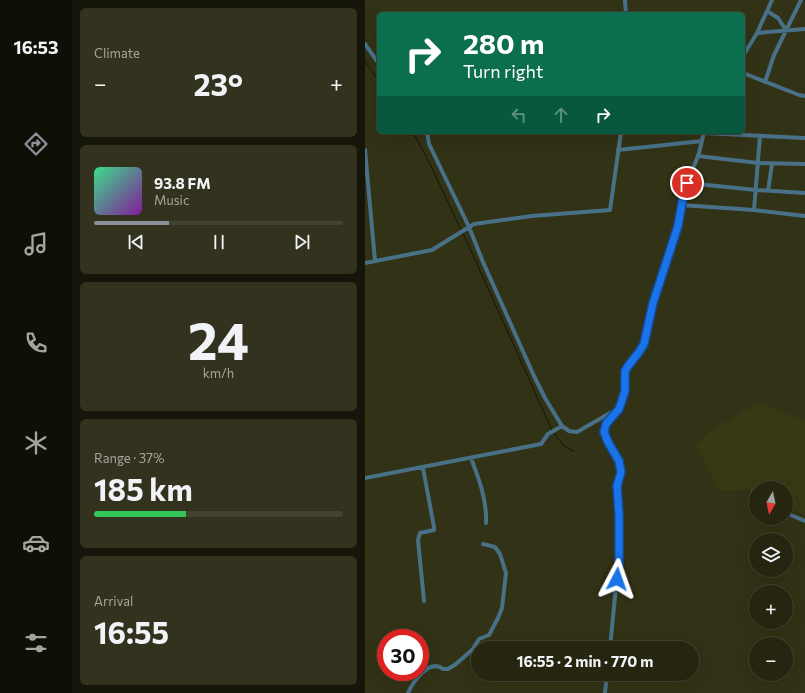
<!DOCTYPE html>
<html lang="en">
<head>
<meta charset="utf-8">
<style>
  body { margin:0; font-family:Commissioner,sans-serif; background:#32321e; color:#f1f3f6; height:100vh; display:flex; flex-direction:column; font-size:15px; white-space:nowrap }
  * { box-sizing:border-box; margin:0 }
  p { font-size:13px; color:#a4a59f }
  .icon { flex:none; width:22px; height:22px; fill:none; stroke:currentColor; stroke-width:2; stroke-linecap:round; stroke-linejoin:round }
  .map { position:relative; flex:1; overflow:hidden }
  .details { display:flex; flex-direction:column; gap:8px; padding:8px; background:#151509; width:293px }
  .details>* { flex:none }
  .hud { position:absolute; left:12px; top:12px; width:368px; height:122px; border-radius:6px; box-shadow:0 4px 16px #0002,0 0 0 1px #424330; background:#0b6e4f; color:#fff; overflow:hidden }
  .needle { width:26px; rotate:189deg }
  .buttons { position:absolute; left:384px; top:481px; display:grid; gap:8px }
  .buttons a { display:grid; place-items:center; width:44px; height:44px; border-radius:50%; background:#262610; box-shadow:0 4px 16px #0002,0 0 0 1px #424330; font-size:20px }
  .speed { position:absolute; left:12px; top:629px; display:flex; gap:8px; font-size:20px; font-weight:700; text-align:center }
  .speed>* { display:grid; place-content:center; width:52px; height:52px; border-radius:50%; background:#262610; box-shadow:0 4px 16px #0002,0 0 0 1px #424330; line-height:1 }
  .speed .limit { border:6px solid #d22; background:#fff; color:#111 }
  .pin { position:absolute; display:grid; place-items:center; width:34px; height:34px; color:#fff; margin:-17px; border:2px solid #fff; border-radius:50%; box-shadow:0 1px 4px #0007 }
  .me { position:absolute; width:44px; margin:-22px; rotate:4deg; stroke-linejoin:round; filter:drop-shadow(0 0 3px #0008) }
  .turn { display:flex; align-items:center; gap:14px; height:84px; padding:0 20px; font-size:18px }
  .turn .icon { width:52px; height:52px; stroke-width:2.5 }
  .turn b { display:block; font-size:28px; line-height:34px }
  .lanes { display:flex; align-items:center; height:38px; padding:0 20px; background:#0003; justify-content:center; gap:20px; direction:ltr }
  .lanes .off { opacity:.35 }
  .big { font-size:30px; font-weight:700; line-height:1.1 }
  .details .widget { flex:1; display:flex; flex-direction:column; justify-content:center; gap:6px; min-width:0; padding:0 14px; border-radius:6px; background:#32321e }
  .details .dial { align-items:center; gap:0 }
  .dial b { font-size:52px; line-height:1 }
  .song { display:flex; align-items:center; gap:12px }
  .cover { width:48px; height:48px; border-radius:6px; background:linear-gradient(135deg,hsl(150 70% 55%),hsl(290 70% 35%)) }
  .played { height:4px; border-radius:2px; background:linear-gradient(90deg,#8c9099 30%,#424330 30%) }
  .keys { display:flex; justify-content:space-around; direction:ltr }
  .heat { display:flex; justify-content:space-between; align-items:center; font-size:22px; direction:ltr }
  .charge { height:6px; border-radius:3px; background:linear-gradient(90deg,#34c759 37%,#424330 0) }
  .trip { position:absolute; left:106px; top:641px; width:228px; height:40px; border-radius:20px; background:#262610; box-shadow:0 4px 16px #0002,0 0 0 1px #424330; font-weight:700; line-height:40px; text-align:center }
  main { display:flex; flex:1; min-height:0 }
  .dock { display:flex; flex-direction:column; width:72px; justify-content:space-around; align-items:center; background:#0f0f06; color:#a4a59f }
  .dock .icon { width:28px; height:28px }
  .dock .active { color:#8c9099 }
  .dock b { font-size:18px; color:#f1f3f6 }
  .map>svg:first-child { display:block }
  .built { fill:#383814 }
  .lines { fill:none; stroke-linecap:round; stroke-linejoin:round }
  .stream { stroke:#161608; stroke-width:1 }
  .minor { stroke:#487188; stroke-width:4 }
  .route-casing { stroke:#114b97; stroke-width:10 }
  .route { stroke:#1a73e8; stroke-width:7 }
</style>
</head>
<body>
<main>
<nav class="dock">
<b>16:53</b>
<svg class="icon active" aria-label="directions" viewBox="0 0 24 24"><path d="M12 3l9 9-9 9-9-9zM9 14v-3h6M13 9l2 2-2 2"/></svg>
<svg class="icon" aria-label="music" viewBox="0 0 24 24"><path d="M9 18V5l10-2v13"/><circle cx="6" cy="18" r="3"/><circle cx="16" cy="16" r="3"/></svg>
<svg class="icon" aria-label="phone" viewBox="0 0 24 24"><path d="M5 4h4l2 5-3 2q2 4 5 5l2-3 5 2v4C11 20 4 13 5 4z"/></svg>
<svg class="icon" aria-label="climate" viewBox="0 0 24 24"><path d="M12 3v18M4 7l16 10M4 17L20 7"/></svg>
<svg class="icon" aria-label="car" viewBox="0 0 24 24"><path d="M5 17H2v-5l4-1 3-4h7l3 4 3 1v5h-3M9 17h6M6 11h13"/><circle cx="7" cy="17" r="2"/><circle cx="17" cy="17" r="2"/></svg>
<svg class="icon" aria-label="filters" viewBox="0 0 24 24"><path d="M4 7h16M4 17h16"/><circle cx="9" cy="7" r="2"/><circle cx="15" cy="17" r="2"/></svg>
</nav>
<section class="details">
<div class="widget"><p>Climate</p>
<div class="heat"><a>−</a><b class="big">23°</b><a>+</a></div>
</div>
<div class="widget">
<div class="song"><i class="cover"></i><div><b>93.8 FM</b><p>Music</p></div></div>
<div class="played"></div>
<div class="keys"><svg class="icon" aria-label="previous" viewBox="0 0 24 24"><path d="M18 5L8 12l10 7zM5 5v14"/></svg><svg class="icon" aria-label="pause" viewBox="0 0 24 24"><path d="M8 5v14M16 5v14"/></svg><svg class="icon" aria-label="next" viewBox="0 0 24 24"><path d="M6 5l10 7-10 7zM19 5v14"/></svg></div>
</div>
<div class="widget dial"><b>24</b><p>km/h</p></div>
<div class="widget"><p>Range · 37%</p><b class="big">185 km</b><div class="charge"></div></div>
<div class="widget"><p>Arrival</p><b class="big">16:55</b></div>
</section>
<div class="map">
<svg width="440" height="693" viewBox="0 0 440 693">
  <rect width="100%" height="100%" fill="#323216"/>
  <path class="built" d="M393,403L431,417L440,422V515L421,507V488H391V493L386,490L354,491L331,445L345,431Z"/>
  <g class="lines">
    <path class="stream" d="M0,61L14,81
      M48,132L65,164L96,230
      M98,233L187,430
      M189,433L200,447L209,451"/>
    <path class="minor" d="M260,0L261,14
      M402,11L413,18L421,30
      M392,33L440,29
      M0,44L14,64
      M378,56L392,33L407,0
      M378,73L434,95L440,96
      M400,82L409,55L436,0
      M62,132L64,144L104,227L118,262L169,376L180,398L197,426
      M338,133L440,138
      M0,150L10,261
      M253,150L337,141
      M333,156L393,163L440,164
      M322,183L391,190L440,193
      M403,191L407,164
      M316,205L389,210L440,216
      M389,210L395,136
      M0,263L67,250L109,224L167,216L245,210L256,132
      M106,458C114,479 122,500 121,523
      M58,468L69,527V530L55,533L53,540L59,601
      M0,478L176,444L183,434L197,426L204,431L212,432L252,409
      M388,491L391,493
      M421,513L440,521
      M245,648L253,565L254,515L252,486L256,472L254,461L243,442L239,432L241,424L254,409L260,391V371L263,365L274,352L279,344L287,303L313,226L319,192L334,153L339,132
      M43,693C48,682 64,658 78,669H83L91,664L108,649L114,639L124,635L133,618L137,608L141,573L135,554L130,547L118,544
      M240,693L242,674"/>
  </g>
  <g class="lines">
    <defs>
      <path id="route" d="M252,579L254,565V515L252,486L256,472L254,461L243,442L239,432L241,424L254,409L260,391V371L263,366L274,352L279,344L288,303L313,226L319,192L322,183"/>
    </defs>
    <use href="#route" class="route-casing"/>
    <use href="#route" class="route"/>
  </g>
</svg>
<div class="buttons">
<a><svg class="needle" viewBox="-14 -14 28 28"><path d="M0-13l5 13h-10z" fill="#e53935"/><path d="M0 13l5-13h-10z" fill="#a4a59f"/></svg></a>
<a><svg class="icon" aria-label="layers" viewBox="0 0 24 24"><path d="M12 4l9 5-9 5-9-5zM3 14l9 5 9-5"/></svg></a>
<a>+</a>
<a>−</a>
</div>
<div class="speed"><div class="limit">30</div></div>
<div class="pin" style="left:322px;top:183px;background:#d93025"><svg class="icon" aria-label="arrive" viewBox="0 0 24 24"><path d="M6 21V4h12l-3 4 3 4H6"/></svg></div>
<svg class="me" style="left:252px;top:579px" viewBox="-20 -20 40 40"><path d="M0-17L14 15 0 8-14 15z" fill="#1a73e8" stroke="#fff" stroke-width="4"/></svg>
<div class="trip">16:55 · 2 min · 770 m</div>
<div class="hud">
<div class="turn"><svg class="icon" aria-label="right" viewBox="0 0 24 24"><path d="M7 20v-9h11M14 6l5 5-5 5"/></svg><div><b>280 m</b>Turn right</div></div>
<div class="lanes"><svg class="icon off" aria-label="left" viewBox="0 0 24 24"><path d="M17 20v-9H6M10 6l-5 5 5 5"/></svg><svg class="icon off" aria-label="ahead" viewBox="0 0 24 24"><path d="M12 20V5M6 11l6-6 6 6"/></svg><svg class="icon" aria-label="right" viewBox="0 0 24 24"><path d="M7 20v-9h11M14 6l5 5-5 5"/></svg></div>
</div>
</div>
</main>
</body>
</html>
